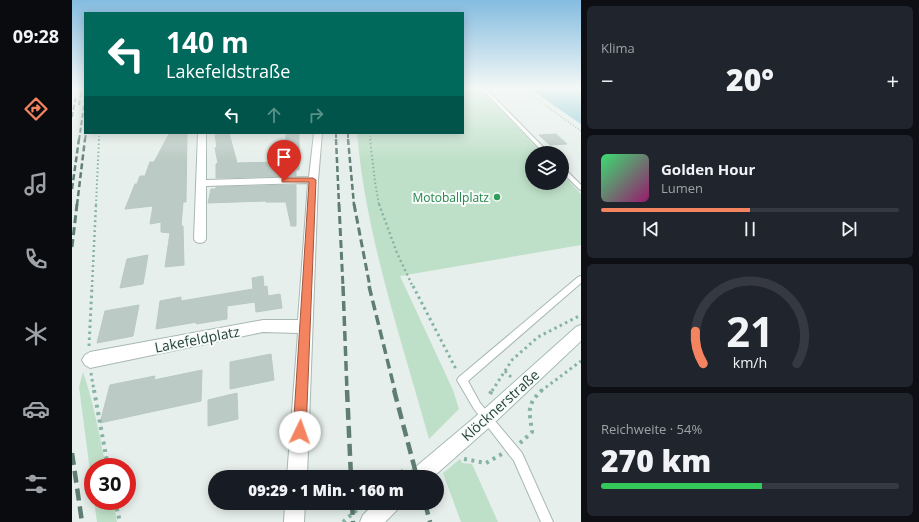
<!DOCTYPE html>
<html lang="de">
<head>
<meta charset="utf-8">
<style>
  body { margin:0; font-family:"Open Sans",sans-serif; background:#20242c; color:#f1f3f6; height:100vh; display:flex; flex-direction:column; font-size:15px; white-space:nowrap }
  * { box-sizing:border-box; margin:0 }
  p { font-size:13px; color:#9ea1a6 }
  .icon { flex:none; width:22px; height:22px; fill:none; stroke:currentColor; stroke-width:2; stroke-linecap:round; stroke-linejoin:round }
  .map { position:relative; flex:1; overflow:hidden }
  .details { display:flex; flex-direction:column; gap:6px; padding:6px; background:#0d0f14; width:338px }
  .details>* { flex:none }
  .banner { position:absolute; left:12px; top:12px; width:380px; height:122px; border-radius:0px; box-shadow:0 2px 10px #0003; background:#00695c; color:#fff; overflow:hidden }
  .controls { position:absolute; left:453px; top:146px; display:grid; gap:8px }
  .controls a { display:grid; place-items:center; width:44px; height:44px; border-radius:50%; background:#171b24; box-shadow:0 2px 10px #0003; font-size:20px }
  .speed { position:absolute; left:12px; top:458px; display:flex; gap:8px; font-size:20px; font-weight:700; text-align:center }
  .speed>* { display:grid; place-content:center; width:52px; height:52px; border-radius:50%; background:#171b24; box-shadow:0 2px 10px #0003; line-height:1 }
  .speed .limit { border:6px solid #d22; background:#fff; color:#111 }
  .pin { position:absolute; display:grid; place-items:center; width:34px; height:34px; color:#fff; margin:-41px -17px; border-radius:50% 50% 50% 0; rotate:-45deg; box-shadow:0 0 4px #0007 }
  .pin .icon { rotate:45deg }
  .me { position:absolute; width:44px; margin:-22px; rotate:3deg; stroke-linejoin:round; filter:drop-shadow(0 0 3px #0008) }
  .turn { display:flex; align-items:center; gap:14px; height:84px; padding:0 16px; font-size:18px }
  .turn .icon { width:52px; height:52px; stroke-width:2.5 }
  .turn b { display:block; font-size:28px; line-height:34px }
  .lanes { display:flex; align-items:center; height:38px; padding:0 16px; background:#0003; justify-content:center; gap:20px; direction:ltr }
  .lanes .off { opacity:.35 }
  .big { font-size:30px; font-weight:800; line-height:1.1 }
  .details .tile { flex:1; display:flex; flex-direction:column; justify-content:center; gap:6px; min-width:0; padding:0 14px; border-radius:6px; background:#20242c }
  .details .dial { align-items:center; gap:0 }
  .dial svg { height:104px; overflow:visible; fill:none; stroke:#363941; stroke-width:7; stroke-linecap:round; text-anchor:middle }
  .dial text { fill:#f1f3f6; stroke:none }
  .song { display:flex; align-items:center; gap:12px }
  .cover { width:48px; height:48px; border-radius:6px; background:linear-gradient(135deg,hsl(140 70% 55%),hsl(320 70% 35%)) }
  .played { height:4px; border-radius:2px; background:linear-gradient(90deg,#f4845f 50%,#363941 50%) }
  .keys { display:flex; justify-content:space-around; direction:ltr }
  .heat { display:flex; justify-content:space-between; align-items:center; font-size:22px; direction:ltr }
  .charge { height:6px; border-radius:3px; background:linear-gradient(90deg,#34c759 54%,#363941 0) }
  .trip { position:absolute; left:136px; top:470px; width:236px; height:40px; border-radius:20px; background:#171b24; box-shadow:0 2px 10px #0003; font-weight:800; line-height:40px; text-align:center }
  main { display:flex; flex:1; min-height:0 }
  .menu { display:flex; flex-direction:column; width:72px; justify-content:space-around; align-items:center; background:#090b0e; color:#9ea1a6 }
  .menu .icon { width:28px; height:28px }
  .menu .active { color:#f4845f }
  .menu b { font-size:18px; color:#f1f3f6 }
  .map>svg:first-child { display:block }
  .green { fill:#bfe0c8 }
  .water { fill:#8ec9d4 }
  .building { fill:#bbcac4; stroke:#b8c9c2 }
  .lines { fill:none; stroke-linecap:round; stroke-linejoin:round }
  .service-casing { stroke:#a8b8b2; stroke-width:2 }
  .minor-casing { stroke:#a8b8b2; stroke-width:2 }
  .secondary-casing { stroke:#a4bbb3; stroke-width:2 }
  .path-far4 { stroke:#86b3a5; stroke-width:1.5; stroke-dasharray:1 2; stroke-linecap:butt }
  .path-far3 { stroke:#86b3a5; stroke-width:2; stroke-dasharray:1.5 2.5; stroke-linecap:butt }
  .path-far2 { stroke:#86b3a5; stroke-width:2.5; stroke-dasharray:2 3; stroke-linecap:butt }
  .path-far1 { stroke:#86b3a5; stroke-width:3; stroke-dasharray:2.5 3.5; stroke-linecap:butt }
  .path { stroke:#86b3a5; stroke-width:4; stroke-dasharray:3 4.5; stroke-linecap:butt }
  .service { fill:#fff; fill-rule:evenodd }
  .minor { fill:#fff; fill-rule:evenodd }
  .secondary { fill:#fff; fill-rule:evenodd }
  .rail-far4 { stroke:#5f7d75; stroke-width:2; stroke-dasharray:5 2.5; stroke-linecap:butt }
  .rail-far3 { stroke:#5f7d75; stroke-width:2.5; stroke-dasharray:6 3; stroke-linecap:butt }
  .rail-far2 { stroke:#5f7d75; stroke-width:3; stroke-dasharray:8 4; stroke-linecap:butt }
  .rail-far1 { stroke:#5f7d75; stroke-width:3.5; stroke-dasharray:10 5; stroke-linecap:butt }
  .rail { stroke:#5f7d75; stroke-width:4.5; stroke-dasharray:12 6; stroke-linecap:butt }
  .route { fill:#f4845f; stroke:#9f563e }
  .leisure-dot { fill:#2e9e5b; stroke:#f7fbf9; stroke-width:1.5 }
  .labels { text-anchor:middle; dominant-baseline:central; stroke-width:4; stroke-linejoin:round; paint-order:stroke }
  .leisure-label { font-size:12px; fill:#27864d; stroke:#f7fbf9; text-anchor:end }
  .near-street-label { font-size:14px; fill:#24423a; stroke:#f7fbf9 }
</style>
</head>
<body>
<main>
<nav class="menu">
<b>09:28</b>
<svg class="icon active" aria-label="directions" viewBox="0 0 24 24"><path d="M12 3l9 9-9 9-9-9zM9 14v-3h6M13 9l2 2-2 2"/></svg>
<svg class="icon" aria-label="music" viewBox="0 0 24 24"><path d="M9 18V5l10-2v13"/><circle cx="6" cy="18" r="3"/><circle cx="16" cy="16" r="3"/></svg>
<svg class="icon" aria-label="phone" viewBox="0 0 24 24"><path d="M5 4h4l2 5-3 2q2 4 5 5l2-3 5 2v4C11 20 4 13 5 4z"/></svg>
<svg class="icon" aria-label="climate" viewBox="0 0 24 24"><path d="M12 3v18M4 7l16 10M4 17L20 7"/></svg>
<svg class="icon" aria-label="car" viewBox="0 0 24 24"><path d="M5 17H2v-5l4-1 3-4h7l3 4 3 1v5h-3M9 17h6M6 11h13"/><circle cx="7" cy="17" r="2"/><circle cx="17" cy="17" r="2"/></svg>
<svg class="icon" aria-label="filters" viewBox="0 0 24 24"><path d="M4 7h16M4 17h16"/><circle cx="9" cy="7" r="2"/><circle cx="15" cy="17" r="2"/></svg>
</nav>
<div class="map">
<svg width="509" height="522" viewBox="0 0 509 522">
  <rect width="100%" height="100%" fill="#e6efeb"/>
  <path class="green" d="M391,88H405L415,96L470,153H460V183H490V174L509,194V245L328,276L381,390L387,409L357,439C329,338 294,237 285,133H391Z
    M11,372C22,403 27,435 34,467H21V494L7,387Z
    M388,459L390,463L400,464L426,522H389L371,473Z
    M22,501H41L45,522H25Z"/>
  <path class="water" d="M456,88H503L509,92V124Z"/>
  <path class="building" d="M115,133L114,202H111L109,226H111L112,265L93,267L98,233L89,232V222L78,224L81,206L53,209L63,184H65L68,176H73L78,162H82L97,134Z
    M157,133L165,163L208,162V142H214V133H227V170H224V176L144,178V164L146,163L143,148L145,147L143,135Z
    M484,134L495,144L478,145L467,135Z
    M224,185V226H219L214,202H194V201L136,203L139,189H144V187Z
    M76,255L71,284L48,288L55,259Z
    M191,276L192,287L195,286L196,296L208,294L210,308L184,312L183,302L155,306V319L124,324L125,322L84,329L88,301L109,297V301L181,289L180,278Z
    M67,305L61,336L25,343L33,311Z
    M199,354L202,380L158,389V362Z
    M130,370L129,401L28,423L38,385L83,376L82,380Z
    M165,393L166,419L136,426V400Z"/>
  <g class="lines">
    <defs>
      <path id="service" d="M406,88H411L419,94L477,153H472L417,96Z
        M490,167L492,168L509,185V190L507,189L490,172Z
        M509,276V283L396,381L408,403L450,453L481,522H469L442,461L402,409L385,380L387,377L506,277Z"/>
      <path id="minor" d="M126,133H134V180L237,177L242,133H250L246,180L235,477H215L226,333L191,332L18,368L13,365L10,360L13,355L18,352L191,320H226L236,183L134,186V239L132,242L128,243L124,242L122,239Z
        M213,503H233L232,522H212Z"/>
      <path id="secondary" d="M509,325V341L421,424L361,477H337L340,470L409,412L504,327Z
        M303,503H328L325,510L313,522H288L291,515Z"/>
    </defs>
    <use href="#service" class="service-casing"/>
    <use href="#minor" class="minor-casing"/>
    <use href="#secondary" class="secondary-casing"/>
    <path class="path-far4" d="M450,88L509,131
      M298,133L299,140
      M27,140V133"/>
    <path class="path-far3" d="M298,139L303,182L307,205
      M24,205L27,139"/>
    <path class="path-far2" d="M307,204L325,253L341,287
      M20,287L24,204"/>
    <path class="path-far1" d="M341,286L385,371
      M17,346L20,286
      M433,371L440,378
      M19,373L22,391
      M420,391L440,360L466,337L509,315
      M469,391L509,361"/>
    <path class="path" d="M22,390L36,467
      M418,394L420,390
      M448,443L460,432C458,412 453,406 470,390
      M392,459L414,463L430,454
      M323,477L333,469
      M43,501L48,522
      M271,522L286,509"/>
    <use href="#service" class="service"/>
    <use href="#minor" class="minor"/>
    <use href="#secondary" class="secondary"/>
    <path class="rail-far4" d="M7,105L10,88
      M0,117L4,96
      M264,133V140
      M276,133V140
      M7,140L13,99
      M13,140L14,133"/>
    <path class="rail-far3" d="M264,139L267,205
      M276,139L282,205
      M0,189L7,139
      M5,205L13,139"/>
    <path class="rail-far2" d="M267,204L271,287
      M282,204L298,287
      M0,247L5,204"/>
    <path class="rail-far1" d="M271,286L275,391
      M297,286L323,391"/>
    <path class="rail" d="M275,390L279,477
      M322,390L345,477
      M0,453L10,522
      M280,503L281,522
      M353,503L358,522"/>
  </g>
  <linearGradient id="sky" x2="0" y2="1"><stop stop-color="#84bce0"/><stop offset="0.55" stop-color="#f4f8f6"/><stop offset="1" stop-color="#f4f8f6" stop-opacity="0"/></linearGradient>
  <rect width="509" height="161" fill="url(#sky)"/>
  <path class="route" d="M212,178H241L244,180L234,432L232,437L228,439L223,437L221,432L237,182H210V179Z"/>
  <circle class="leisure-dot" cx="425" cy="197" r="4"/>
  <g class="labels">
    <g class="leisure-label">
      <text x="417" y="197">Motoballplatz</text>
    </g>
    <g class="near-street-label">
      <text transform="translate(125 339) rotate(-11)">Lakefeldplatz</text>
      <text transform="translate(428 405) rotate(-42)">Klöcknerstraße</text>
    </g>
  </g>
</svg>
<div class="controls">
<a><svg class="icon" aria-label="layers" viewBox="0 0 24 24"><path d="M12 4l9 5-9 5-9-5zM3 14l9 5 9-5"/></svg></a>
</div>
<div class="speed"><div class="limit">30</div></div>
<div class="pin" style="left:212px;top:181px;background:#d93025"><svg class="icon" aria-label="arrive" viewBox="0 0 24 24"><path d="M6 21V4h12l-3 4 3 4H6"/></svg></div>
<svg class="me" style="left:228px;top:432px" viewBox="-20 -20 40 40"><circle r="19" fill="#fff"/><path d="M0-13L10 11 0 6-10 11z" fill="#f4845f"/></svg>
<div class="trip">09:29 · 1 Min. · 160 m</div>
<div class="banner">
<div class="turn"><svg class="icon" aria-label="left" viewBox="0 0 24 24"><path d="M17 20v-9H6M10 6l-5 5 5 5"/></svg><div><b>140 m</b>Lakefeldstraße</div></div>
<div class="lanes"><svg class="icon" aria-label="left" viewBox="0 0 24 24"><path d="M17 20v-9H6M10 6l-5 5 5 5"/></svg><svg class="icon off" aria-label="ahead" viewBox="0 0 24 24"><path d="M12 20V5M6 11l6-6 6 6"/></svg><svg class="icon off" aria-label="right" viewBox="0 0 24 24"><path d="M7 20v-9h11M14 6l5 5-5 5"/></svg></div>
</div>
</div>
<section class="details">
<div class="tile"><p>Klima</p>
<div class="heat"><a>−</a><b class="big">20°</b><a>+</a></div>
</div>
<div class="tile">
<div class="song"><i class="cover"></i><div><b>Golden Hour</b><p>Lumen</p></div></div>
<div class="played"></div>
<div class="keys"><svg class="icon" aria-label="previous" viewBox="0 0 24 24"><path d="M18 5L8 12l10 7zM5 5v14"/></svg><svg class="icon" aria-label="pause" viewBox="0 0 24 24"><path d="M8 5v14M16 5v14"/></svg><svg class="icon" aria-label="next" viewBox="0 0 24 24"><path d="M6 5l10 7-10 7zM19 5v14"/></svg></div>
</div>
<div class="tile dial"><svg viewBox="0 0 100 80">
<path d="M14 69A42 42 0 1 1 86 69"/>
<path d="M14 69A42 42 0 0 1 8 44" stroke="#f4845f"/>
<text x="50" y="56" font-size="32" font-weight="700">21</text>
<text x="50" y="72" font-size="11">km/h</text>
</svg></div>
<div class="tile"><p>Reichweite · 54%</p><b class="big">270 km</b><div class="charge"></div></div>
</section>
</main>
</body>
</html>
